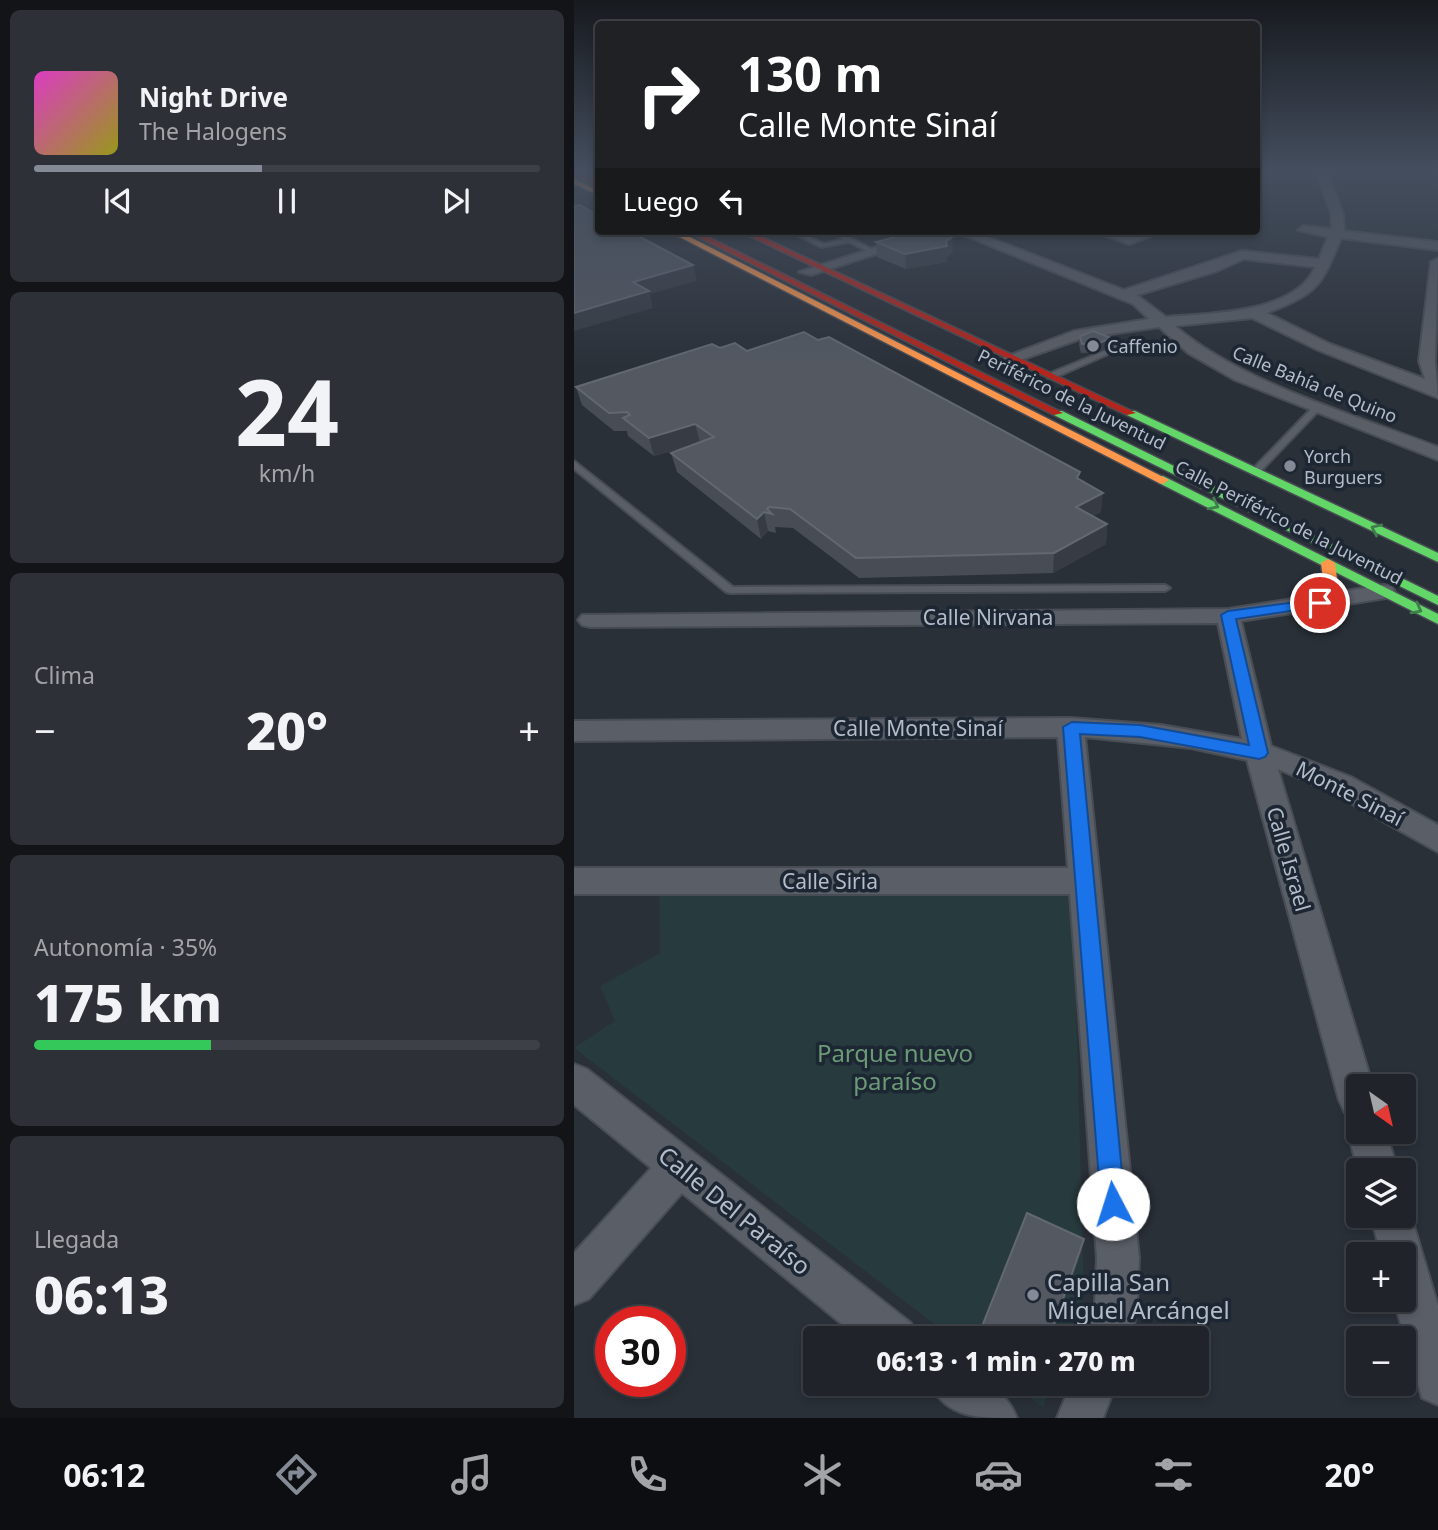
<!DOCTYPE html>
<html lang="es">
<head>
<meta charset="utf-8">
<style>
  body { margin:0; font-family:"Noto Sans",sans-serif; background:#2d3036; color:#f1f3f6; height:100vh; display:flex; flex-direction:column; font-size:26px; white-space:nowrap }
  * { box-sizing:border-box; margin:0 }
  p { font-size:23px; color:#a2a4a8 }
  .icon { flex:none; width:38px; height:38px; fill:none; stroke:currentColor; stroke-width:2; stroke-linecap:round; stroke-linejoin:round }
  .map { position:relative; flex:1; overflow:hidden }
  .drawer { display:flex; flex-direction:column; gap:10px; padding:10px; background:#121417; width:574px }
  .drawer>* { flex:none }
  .top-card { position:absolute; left:21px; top:21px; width:665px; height:214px; border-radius:7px; box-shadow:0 4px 10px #0003,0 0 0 2px #3d4147; background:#202124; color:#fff; overflow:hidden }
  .needle { width:46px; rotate:146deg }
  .controls { position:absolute; left:772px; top:1074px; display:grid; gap:14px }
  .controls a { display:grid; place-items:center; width:70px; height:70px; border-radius:7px; background:#20242a; box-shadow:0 4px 10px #0003,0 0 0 2px #3d4147; font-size:35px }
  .speed { position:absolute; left:21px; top:1306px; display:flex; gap:14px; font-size:35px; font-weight:700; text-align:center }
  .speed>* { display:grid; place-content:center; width:91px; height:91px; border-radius:50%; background:#20242a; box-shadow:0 4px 10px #0003,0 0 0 2px #3d4147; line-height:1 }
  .speed .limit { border:10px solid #d22; background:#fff; color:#111 }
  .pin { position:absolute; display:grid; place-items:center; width:60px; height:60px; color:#fff; margin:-30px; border:4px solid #fff; border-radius:50%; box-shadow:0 2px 7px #0007 }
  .me { position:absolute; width:77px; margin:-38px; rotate:355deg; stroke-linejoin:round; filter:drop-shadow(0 0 5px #0008) }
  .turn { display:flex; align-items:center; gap:24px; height:147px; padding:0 28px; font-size:32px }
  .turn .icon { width:91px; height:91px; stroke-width:2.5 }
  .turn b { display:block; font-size:49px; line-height:60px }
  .then { display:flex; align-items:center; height:66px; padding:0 28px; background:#0003; gap:14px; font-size:26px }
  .big { font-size:52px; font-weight:800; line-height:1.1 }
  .drawer .tile { flex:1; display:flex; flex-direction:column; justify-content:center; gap:10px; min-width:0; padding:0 24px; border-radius:10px; background:#2d3036 }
  .drawer .dial { align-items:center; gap:0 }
  .dial b { font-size:91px; line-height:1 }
  .song { display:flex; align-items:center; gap:21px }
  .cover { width:84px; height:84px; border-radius:10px; background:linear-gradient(135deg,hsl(310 70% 55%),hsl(60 70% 35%)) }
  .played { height:7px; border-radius:4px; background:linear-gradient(90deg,#848b96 45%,#3d4147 45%) }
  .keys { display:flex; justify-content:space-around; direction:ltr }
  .heat { display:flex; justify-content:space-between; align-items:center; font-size:38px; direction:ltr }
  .charge { height:10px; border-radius:5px; background:linear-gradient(90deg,#34c759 35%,#3d4147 0) }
  .trip { position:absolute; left:229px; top:1326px; width:406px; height:70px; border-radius:7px; background:#20242a; box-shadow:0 4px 10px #0003,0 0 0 2px #3d4147; font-weight:800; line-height:70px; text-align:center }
  .dock { display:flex; height:112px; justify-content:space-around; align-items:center; background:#0d0e11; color:#a2a4a8 }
  .dock .icon { width:49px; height:49px }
  .dock .selected { color:#848b96 }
  .dock b { font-size:32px; color:#f1f3f6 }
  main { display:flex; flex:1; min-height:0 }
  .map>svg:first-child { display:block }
  .green { fill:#273a3e }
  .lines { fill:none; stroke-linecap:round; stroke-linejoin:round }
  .lane-casing { stroke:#484c55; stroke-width:4 }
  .street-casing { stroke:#484c55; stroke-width:4 }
  .fast-casing { stroke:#484c55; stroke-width:3 }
  .slow-casing { stroke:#484c55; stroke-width:3 }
  .jam-casing { stroke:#484c55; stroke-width:3 }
  .lane { fill:#5a5e66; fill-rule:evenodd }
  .street { fill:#5a5e66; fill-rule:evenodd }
  .fast { fill:#63d668; fill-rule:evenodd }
  .slow { fill:#ff974d; fill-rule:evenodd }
  .jam { fill:#b3261e; fill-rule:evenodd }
  .wall { fill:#474c55 }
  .shaded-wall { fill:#373c44 }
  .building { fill:#535861; stroke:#626872; stroke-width:2 }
  .oneway { stroke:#407e4e }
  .route { fill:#1a73e8; stroke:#114b97; stroke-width:2 }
  .poi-dot { fill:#848b96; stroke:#1d2633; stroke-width:2.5 }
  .labels { text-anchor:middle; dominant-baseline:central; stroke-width:7; stroke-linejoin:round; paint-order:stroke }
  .far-poi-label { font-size:18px; fill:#b4bcc9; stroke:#1d2633; text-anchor:start }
  .far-street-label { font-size:18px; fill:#b4bcc9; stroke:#1d2633 }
  .street-label { font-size:21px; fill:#b4bcc9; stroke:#1d2633 }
  .near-park-label { font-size:24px; fill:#6b9a76; stroke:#1d2633 }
  .near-street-label { font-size:24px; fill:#b4bcc9; stroke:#1d2633 }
  .near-poi-label { font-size:24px; fill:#b4bcc9; stroke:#1d2633; text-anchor:start }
</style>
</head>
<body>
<main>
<section class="drawer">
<div class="tile">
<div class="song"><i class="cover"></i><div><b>Night Drive</b><p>The Halogens</p></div></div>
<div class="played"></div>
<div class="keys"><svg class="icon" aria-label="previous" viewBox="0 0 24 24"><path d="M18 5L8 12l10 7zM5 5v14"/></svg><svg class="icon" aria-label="pause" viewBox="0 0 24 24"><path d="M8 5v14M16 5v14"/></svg><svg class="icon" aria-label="next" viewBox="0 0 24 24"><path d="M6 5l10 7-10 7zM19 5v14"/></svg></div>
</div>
<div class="tile dial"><b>24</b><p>km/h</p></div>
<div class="tile"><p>Clima</p>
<div class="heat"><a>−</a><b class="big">20°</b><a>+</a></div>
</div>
<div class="tile"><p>Autonomía · 35%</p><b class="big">175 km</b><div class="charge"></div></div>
<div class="tile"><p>Llegada</p><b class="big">06:13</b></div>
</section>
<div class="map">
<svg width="864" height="1418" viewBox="0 0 864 1418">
  <rect width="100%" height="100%" fill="#2a3038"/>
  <path class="green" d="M85,884L499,885L510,1298L495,1339H380L0,1048L41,1021L26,986L86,953Z
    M439,1384H477L469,1407Z"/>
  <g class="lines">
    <defs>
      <path id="lane" d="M215,231H223L250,244L270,239L255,231H263L303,252L298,253L275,242L247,247Z
        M520,333H526L550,347L480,378H474V374L540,347L520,337Z
        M740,406L747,408L684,474H678V470Z
        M0,461L159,587L591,585L596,588L591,591L156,593L152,592L0,469Z"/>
      <path id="street" d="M742,172H753L769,213L770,231L864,242V250L767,238C747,288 743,293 693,313L756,344L851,379L845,361L857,262L864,258L861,361L864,398L744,350L678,318L601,326C668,383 781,415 864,447V460L661,380L614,353L585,327L509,338L421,369L413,364L500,331L575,319L559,304L380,231H398L550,290L668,251L745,259L754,237L724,230L730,226L758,229L757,213ZM670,259L741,267C722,314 634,313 592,317L563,295L643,271Z
        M353,231H373L237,275L225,272Z
        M519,231C531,231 540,233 552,235C563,237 579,231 591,231L555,244Z
        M810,585L818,587L821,592L818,597L667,621L697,746L777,777L864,825V852L757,792L704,769L799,1087H784V1132H812L824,1171H784L774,1132L782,1118L771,1113L765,1100L673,760L617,748L511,737L565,1258L563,1304L558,1339H514L521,1304L523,1258L496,894H0V868H494L484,737L0,741V721L497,718L587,725L668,739L644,623L16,627L8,625L4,620L8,615L654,609Z
        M0,1064L13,1069L337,1323L343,1339H286L108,1193L15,1299L0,1305V1253L77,1168L0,1105Z
        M830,1201L837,1216L864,1306V1405L848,1398L820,1300H830V1255H807L797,1216H830Z
        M356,1384C395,1384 425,1375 443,1418C404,1418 373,1418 356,1384Z
        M497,1384H542L529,1418H483Z"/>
      <path id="fast" d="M480,411H488L864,596V605L480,415Z
        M553,411H561L864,553V562L553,415Z
        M589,476L864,614V624L585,483V477Z"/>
      <path id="slow" d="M0,179L24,191V195L0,184Z
        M94,231H104L595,480L589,484L585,483Z
        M754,559L761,563L764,587L751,606L746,607L739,603L750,587L747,563Z"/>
      <path id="jam" d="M0,172L24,183V187L0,176Z
        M112,231H122L489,413L480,415Z
        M165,231H175L562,413L553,415Z"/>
    </defs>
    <use href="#lane" class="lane-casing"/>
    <use href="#street" class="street-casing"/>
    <use href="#fast" class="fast-casing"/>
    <use href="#slow" class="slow-casing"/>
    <use href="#jam" class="jam-casing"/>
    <use href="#lane" class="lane"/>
    <use href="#street" class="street"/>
    <use href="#fast" class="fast"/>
    <use href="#slow" class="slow"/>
    <use href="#jam" class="jam"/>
  </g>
  <path class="wall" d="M302,242L379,252L373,257V262L332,269L303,257Z
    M506,336L537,338L536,347L524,352L507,353L505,345Z
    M146,348L173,351L506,480L527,512L519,516L533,524L532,544L479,573L285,578L219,528L201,527L202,533L194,531L187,539L103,472L97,453L126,443L80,456L54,436L53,431H40L8,405L2,387Z"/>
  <path class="shaded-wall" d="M378,237L379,252L373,257V262L332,269L331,254L372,241Z
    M119,265L123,281L76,294L79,308L0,331V313L59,282Z
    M537,338L536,347L524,352L525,343Z
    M121,424L126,442L80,456L75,438Z
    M529,493L527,512L501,526L502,507Z
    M190,512L194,531L187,539L183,519Z
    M533,524L532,544L479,573L480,553Z
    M510,1239L508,1251L477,1339H475Z"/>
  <path class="building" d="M6,205L24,215V231H55L119,265L59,282L75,291L0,313V206Z
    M345,231H362L378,237L372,241L373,246L331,254L302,242Z
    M519,331L537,338L525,343L508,344L506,336Z
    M230,332L244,340L255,337L506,472L503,478L529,493L502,507L533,524L480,553L282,558L216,509L195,507L193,509L198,514L190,512L183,519L97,453L140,437L121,424L75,438L49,418L56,415L53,412L35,413L2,387L138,344L146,348L161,343L173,351Z
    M453,1213L510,1239L475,1339H403Z"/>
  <defs><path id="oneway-chevron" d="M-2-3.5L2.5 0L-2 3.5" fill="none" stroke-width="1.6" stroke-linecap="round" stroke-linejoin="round" transform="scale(1.75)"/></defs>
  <g class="oneway">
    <use href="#oneway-chevron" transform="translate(640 505) rotate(27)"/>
    <use href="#oneway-chevron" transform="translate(802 529) rotate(-155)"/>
    <use href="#oneway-chevron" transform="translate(843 609) rotate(28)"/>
  </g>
  <linearGradient id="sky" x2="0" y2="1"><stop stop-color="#171a1f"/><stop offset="0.46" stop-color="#444e5e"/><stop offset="1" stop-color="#444e5e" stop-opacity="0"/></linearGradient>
  <rect width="864" height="370" fill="url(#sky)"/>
  <path class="route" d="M746,599L751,600V606L662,619L694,753L691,757L685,759L566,737L506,734L551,1204L548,1213L539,1216L531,1213L527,1204L489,727L498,722L566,725L675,745L647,615L654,611Z"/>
  <g class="poi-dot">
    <circle cx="519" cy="346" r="7"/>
    <circle cx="716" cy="466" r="7"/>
    <circle cx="459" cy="1295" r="7"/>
  </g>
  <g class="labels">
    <g class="far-poi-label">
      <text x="533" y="346">Caffenio</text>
      <text x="730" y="456">Yorch<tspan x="730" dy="21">Burguers</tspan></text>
    </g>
    <g class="far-street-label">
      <text transform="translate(741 384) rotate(22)">Calle Bahía de Quino</text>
      <text transform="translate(498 399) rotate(26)">Periférico de la Juventud</text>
      <text transform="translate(715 522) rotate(27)">Calle Periférico de la Juventud</text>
    </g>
    <g class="street-label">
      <text x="414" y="617">Calle Nirvana</text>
      <text x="344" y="728">Calle Monte Sinaí</text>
      <text transform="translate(776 793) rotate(27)">Monte Sinaí</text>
      <text transform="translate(715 859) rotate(74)">Calle Israel</text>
      <text x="256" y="881">Calle Siria</text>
    </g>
    <g class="near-park-label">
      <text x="321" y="1052">Parque nuevo<tspan x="321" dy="28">paraíso</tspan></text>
    </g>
    <g class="near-street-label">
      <text transform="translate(161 1210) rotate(39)">Calle Del Paraíso</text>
    </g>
    <g class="near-poi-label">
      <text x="473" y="1281">Capilla San<tspan x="473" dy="28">Miguel Arcángel</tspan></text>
    </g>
  </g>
</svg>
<div class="controls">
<a><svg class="needle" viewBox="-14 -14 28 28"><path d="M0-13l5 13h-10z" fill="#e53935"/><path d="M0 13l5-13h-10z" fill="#a2a4a8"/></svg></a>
<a><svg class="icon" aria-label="layers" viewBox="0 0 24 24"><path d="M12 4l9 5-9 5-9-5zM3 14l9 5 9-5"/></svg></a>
<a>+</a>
<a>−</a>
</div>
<div class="speed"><div class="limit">30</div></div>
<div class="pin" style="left:746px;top:603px;background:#d93025"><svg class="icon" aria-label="arrive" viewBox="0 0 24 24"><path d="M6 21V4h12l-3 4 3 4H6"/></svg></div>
<svg class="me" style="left:539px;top:1204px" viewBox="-20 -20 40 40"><circle r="19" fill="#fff"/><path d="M0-13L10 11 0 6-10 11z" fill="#1a73e8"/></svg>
<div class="trip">06:13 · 1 min · 270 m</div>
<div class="top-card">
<div class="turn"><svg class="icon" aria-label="right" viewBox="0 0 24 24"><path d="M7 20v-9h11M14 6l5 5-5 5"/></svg><div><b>130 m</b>Calle Monte Sinaí</div></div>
<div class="then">Luego<svg class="icon" aria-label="left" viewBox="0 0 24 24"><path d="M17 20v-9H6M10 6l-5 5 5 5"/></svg></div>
</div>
</div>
</main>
<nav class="dock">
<b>06:12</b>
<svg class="icon selected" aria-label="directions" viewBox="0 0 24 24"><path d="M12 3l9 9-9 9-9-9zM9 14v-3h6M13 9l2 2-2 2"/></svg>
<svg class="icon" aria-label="music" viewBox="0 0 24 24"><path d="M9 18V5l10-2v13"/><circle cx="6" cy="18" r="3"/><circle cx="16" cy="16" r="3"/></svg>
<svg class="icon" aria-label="phone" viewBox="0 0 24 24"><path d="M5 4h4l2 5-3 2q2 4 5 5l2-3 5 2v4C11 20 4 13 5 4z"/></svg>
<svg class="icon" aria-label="climate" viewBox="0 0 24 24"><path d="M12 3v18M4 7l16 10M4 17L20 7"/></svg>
<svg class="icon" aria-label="car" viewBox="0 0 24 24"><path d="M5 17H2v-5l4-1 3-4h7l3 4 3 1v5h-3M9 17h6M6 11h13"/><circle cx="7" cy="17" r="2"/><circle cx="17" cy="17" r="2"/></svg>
<svg class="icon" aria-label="filters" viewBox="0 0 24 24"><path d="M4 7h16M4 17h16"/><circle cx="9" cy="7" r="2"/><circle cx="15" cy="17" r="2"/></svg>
<b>20°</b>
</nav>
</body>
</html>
